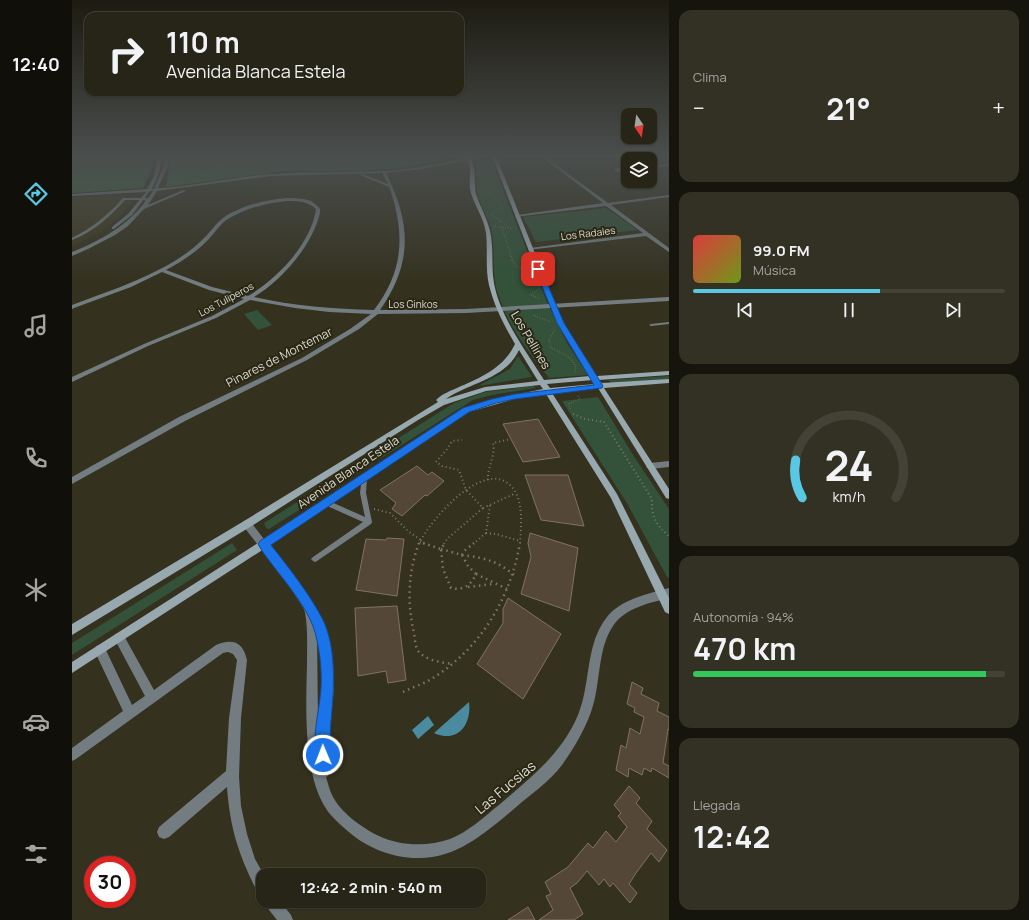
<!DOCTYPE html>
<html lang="es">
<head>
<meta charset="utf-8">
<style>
  body { margin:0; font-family:Manrope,sans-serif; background:#333124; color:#f1f3f6; height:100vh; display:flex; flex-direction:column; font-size:15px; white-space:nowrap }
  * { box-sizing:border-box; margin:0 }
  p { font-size:13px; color:#a4a5a1 }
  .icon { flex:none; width:22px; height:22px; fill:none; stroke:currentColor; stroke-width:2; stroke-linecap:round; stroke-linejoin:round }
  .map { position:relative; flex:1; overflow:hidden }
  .drawer { display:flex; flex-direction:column; gap:10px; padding:10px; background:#15140d; width:360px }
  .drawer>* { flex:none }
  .hud { position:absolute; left:12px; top:12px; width:380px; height:84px; border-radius:12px; box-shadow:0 1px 3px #0004,0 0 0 1px #434236; background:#272517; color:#f1f3f6; overflow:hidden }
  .needle { width:26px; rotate:167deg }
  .controls { position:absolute; left:549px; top:108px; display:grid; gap:8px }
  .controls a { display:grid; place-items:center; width:36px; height:36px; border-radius:8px; background:#272517; box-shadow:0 1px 3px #0004,0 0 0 1px #434236; font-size:20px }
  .speed { position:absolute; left:12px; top:856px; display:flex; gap:8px; font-size:20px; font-weight:700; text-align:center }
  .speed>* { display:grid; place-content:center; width:52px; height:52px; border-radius:50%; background:#272517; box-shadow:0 1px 3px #0004,0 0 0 1px #434236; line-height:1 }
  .speed .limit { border:6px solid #d22; background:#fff; color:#111 }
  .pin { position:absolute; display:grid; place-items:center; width:34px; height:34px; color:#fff; margin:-17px; border-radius:8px; box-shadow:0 2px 6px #0006 }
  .me { position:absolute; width:44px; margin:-22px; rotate:359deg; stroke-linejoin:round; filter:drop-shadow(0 0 3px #0008) }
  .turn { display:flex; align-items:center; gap:14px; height:84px; padding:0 16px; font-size:18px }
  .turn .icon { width:52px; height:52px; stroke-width:2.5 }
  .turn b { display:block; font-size:28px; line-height:34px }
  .big { font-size:30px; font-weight:700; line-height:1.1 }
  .drawer .tile { flex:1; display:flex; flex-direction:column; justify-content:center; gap:6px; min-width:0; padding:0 14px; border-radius:12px; background:#333124 }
  .drawer .dial { align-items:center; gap:0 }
  .dial svg { height:104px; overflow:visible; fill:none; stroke:#434236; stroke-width:7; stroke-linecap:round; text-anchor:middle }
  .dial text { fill:#f1f3f6; stroke:none }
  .song { display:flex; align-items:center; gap:12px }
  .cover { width:48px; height:48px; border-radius:6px; background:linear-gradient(135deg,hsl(0 70% 55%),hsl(80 70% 35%)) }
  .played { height:4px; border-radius:2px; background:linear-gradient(90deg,#59c8e4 60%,#434236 60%) }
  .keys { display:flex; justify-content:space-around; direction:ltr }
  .heat { display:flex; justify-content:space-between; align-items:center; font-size:22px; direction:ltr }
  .charge { height:6px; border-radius:3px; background:linear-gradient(90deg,#34c759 94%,#434236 0) }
  .trip { position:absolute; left:184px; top:868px; width:230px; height:40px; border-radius:12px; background:#272517; box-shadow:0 1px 3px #0004,0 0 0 1px #434236; font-weight:700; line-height:40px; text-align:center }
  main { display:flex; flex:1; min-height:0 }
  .dock { display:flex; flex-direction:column; width:72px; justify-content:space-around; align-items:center; background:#100f09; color:#a4a5a1 }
  .dock .icon { width:28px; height:28px }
  .dock .active { color:#59c8e4 }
  .dock b { font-size:18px; color:#f1f3f6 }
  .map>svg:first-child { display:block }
  .built { fill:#3d381f }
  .green { fill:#335239 }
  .forest { fill:#3c6745 }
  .water { fill:#4b8b9f }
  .building { fill:#544738; stroke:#817362 }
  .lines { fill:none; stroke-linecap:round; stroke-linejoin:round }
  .path-far3 { stroke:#7b796a; stroke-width:1; stroke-dasharray:0.5 1.5; stroke-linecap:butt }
  .path-far2 { stroke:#7b796a; stroke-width:1.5; stroke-dasharray:0.5 2; stroke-linecap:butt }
  .path-far1 { stroke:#7b796a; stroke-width:2; stroke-dasharray:1 3; stroke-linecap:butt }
  .path { stroke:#7b796a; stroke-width:2.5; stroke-dasharray:1.5 4; stroke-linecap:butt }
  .lane { fill:#737d81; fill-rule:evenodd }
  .street { fill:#737d81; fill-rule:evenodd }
  .secondary { fill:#98a8af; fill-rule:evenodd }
  .route { fill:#1a73e8; stroke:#114b97 }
  .labels { text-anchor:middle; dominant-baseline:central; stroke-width:4; stroke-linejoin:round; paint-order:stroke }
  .far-street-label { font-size:10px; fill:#deddd2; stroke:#2a2715 }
  .street-label { font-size:12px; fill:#deddd2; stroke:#2a2715 }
  .near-street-label { font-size:14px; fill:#deddd2; stroke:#2a2715 }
</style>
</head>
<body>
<main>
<nav class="dock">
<b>12:40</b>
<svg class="icon active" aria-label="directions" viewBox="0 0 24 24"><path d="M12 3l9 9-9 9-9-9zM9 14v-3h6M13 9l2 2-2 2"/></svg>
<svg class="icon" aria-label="music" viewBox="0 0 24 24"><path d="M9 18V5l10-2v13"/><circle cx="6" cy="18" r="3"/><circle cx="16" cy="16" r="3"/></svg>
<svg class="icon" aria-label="phone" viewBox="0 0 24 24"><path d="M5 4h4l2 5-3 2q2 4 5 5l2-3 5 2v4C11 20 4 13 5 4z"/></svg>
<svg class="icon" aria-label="climate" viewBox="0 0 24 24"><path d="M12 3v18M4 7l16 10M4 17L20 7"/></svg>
<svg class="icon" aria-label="car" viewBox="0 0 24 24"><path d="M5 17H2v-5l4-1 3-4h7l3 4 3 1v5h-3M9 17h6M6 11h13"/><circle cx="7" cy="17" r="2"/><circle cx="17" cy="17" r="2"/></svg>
<svg class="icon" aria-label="filters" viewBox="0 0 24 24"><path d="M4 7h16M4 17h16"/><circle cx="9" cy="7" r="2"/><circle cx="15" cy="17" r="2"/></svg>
</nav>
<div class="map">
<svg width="597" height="920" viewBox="0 0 597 920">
  <rect width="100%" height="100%" fill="#34311f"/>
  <path class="built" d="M67,195L46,218L29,232L0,246V197Z"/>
  <path class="green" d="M419,159L475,302L495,343L516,375L477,378C456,351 435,325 425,291C420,272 423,253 420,233C418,221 411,211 407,199C402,186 407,173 402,160Z
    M534,208L566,230L464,242L451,217Z
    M185,310L200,325L186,330L172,314Z
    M446,356L460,377L406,386L438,369Z
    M597,376V380L539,384L537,380Z
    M461,386L463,388L420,395L401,400L197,529L194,528L192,523L382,403L413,392Z
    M526,397L563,458L597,509V578L595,577L556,505L490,401Z
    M160,543L165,550L0,655V643Z"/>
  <path class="forest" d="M0,155H82L81,167L71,188L0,193Z
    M99,155H385L387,157L326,168L286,171H211L94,187Z"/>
  <path class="water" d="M397,702C400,724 386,744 362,733Z
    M356,716L362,725L346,739L340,730Z"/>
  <path class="building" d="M466,419L488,457L451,462L431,424Z
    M345,466L356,475L360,472L372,481L355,496L353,495L330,516L320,509L324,503L308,490Z
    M453,475H496L512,526L469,520Z
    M458,533L506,548L497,611L449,594L459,557L456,543Z
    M315,538L332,539L325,596L284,590L294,539L314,540Z
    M436,598L489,634L451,699L405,664L431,623V609Z
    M325,606L334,680L316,683L314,671L286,676L283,608Z
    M560,682L571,688L569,694L587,703L585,711L597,717V730L596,729L591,763L597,766V778L580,768L579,772L572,768L570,775L557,768L556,777L544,770L549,745L554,748L558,728L568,734L572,717L562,712L563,708L555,704Z
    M557,786L568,798L564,803L580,821L575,829L595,850L587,862L579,853L564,873L557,884L565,893L558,903L541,883L538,887L532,879L527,885L515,871L505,883L498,888L511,914L502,920H467L481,910L474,896L479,894L473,882L496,867L516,843L521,848L534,831L544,842L555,827L546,816L549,813L542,805Z
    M456,907L463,920H436Z"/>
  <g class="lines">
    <path class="path-far3" d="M20,155L22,160L21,167L27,169
      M159,155L155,161L145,168L182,169
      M218,155L240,160H260L273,164H310
      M284,155L304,163
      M298,155L319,160L320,165
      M0,159L20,170
      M0,159L13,155
      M319,160L367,157
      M5,161L22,160L47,155
      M103,163H115L145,168L136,174L103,170L106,166Z
      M244,167L254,160L256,155
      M32,169L52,168L62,159
      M0,175L27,169L63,158
      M409,176L421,171
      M409,180L412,187L429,204V209L419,214L430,222
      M410,180H422
      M409,196L419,192"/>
    <path class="path-far2" d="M428,221L440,229
      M421,226L439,229
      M430,228L441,262L444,266L455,271
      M454,258L451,264L460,274
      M467,289L459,295L468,299
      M461,315L479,322
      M483,329L477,340L479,348C489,353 506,358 503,372
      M498,409L497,404L508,399L506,396"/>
    <path class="path-far1" d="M501,414L513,419L532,422L580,499C579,516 584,525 597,536
      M416,480C415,467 424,456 421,443L439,439
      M411,508L442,494
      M302,509L318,513L337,532L349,540
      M414,533L424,534L448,541
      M348,542L354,544
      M347,544C357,521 413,456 440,487C452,501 449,527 448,544
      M372,544L375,539L411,508L394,490L387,470L370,466L364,462L376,448L380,441L390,440
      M401,544L414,533L418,505"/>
    <path class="path" d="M347,543C336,573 335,602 342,633C343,639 343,646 346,651C354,661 369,662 380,664
      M351,543L369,549L373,543
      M369,549L390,555L396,566L404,574C399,585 391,591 379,588L371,569Z
      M390,555C412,558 424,560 442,575
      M390,555L391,552L402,543
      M404,574L435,589
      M396,587L421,584
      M331,692C339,688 348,685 356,681C407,651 438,600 448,543"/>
    <path class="lane" d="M51,198H75L77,199L76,205L74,206L72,205L73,200H53C38,217 21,232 0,240V238C20,228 36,215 51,198Z
      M597,322V324L579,326L577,325L579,324Z
      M290,476H294L295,478L294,493L300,522L299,524L245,561L243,562L241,561L239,559L241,557L291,522L253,505L252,503L253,501L255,500L257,501L293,517L288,493Z"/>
    <path class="street" d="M86,155H90C89,167 86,178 80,189H82L91,168L94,155H98L95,168L86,188C125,186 163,176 201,174C243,171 285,173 326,170C363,166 398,155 434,155L396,160L350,169L314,173C339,223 341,263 308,310L394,309L597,297V301L394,313L306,314L287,329L235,360L113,421L0,484V477L107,417L230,358L278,329L299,314L257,312L223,308L178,300L144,318L76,346L0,382V377L72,344L140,316L172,299L137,290L90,272L59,287L2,308L0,309V305C32,293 65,282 96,265C108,258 120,250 130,240C138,233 143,224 151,218C170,204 217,192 239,201C242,203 246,206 248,209V213C240,246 210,280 182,297C221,306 262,309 302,310C332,271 333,234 318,189L317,187L288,175L291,174L316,184L310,173L200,176L85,191L76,205L111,190L114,191L72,209L56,226L43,235L16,249L0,256V252C33,239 61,222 81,191H78L60,215L42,229H40V227L56,214L74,192L0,196V194L75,189L82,176ZM215,201C227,201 235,201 244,209C239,244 205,279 176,296L140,287L94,270C109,262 123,253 135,241C142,234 148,224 156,219C174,208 195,203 215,201Z
      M467,155H471L536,203L597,195V197L539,205L597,248V252L574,236L456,250V248H458L571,233L534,206L443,217V215H445L531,203Z
      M597,164V166L578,168V166Z
      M546,168L554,170L555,171L549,173L543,171V169Z
      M597,461V467L578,469L575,468L574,466L575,464L578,463Z
      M175,520L178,521L223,579L250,618L256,637L262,672V688L256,740L258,772L256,776L254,777C256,783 257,789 260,795C268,812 290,828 307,836C328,846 355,847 378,839C396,832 412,817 427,805C459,777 489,755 506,715C519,684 513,644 535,617C549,599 576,594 597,588V598C577,603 553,608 541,626C525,649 529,685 519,712C512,731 502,748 490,765C477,782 459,794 443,808C414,832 385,859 345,858C321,858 296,848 278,833C269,825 259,817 253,807C231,772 234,705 235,664C235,647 236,629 233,612C231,606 226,600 223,595C207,571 189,549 172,527L171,524L172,521ZM245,635C252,664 250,692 246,722Z
      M47,633L51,634L82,690L144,645C161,638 171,642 175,660L169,718L167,777L169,806L175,834L183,859L192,875L191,895L186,893C167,856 158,829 155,787L97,837L92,839L87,837L85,832L87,827L154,771L157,718L165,660L161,654L156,652L151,653L4,759L0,761V748L51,711L24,654L23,650L24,646L28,645L32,646L60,705L73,696L42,638L43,634Z
      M192,901H208L219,915L221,920H205L194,906Z"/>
    <path class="secondary" d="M390,155C408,155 400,185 405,197C409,208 415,218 418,231C422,248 419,266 422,283C428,317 454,351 472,380L518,376L485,323L422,161L418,155H422L426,161L491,323L525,376L597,371V375L527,380L530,383L597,379V383L532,388L597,489V499L594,498L526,388L480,393L545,494L597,598V614L593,612L539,498L474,394L442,399L397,412L195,547L0,673V662L189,541L391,408L417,400L471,389L468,385L414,391L372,405L346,420L178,527L0,635V624L172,521L366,402L364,400C370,394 378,391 385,388C408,378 432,368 443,344C432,325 422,306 417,285C413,268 416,250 414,233C412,217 401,204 398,189C396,174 403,167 390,155ZM447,350L466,381L413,387L374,399C397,383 434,379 447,350ZM521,380L523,384L478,388L475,384Z"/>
  </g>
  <linearGradient id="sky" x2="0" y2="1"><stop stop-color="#1d1b11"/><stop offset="0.55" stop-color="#4a4e4d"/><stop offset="1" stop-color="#4a4e4d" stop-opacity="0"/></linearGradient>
  <rect width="597" height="284" fill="url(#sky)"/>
  <path class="route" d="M464,267L469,269L492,323L531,386L530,388L443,399L424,403L397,412L199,545C217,568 236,592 250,618C265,647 262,689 259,721C258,730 259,753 256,760L251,762L246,760C238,741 248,709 249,688C250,671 248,653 244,636C239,613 217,586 202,567C197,560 190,552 186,544L188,541L391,408L420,399L443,394L522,385L485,323L463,269Z"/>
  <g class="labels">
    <g class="far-street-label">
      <text transform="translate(516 233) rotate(-7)">Los Radales</text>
      <text transform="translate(154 299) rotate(-28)">Los Tuliperos</text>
      <text x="341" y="304">Los Ginkos</text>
    </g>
    <g class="street-label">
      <text transform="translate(459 340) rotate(59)">Los Pellines</text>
      <text transform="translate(207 357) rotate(-27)">Pinares de Montemar</text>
      <text transform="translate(276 472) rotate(-34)">Avenida Blanca Estela</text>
    </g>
    <g class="near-street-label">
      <text transform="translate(433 787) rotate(-40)">Las Fucsias</text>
    </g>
  </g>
</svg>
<div class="controls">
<a><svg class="needle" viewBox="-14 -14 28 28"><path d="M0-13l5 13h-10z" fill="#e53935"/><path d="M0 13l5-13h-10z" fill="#a4a5a1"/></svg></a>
<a><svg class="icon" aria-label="layers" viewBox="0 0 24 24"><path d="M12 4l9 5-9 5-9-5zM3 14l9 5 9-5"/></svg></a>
</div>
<div class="speed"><div class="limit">30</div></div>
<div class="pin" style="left:466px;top:269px;background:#d93025"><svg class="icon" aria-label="arrive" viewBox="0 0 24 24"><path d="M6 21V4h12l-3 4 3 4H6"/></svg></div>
<svg class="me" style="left:251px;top:755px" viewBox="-20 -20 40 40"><circle r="17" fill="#1a73e8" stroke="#fff" stroke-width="3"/><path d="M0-11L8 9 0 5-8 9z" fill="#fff"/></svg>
<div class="trip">12:42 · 2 min · 540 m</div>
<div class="hud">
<div class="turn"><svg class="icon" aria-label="right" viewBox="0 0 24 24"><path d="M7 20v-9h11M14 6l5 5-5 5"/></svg><div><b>110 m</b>Avenida Blanca Estela</div></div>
</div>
</div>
<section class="drawer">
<div class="tile"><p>Clima</p>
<div class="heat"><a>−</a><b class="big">21°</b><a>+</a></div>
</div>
<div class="tile">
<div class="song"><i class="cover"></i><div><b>99.0 FM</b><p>Música</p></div></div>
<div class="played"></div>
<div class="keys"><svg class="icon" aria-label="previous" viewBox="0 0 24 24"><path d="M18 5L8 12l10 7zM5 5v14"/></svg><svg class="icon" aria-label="pause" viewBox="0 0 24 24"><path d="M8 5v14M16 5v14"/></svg><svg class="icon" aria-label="next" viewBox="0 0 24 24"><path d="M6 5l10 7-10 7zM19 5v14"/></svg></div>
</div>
<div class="tile dial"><svg viewBox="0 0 100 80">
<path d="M14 69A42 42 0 1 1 86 69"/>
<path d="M14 69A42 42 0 0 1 9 40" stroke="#59c8e4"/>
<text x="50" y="56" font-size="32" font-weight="700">24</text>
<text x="50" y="72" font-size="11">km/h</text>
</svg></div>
<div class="tile"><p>Autonomía · 94%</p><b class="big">470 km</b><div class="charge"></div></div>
<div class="tile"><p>Llegada</p><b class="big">12:42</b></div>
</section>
</main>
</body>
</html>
